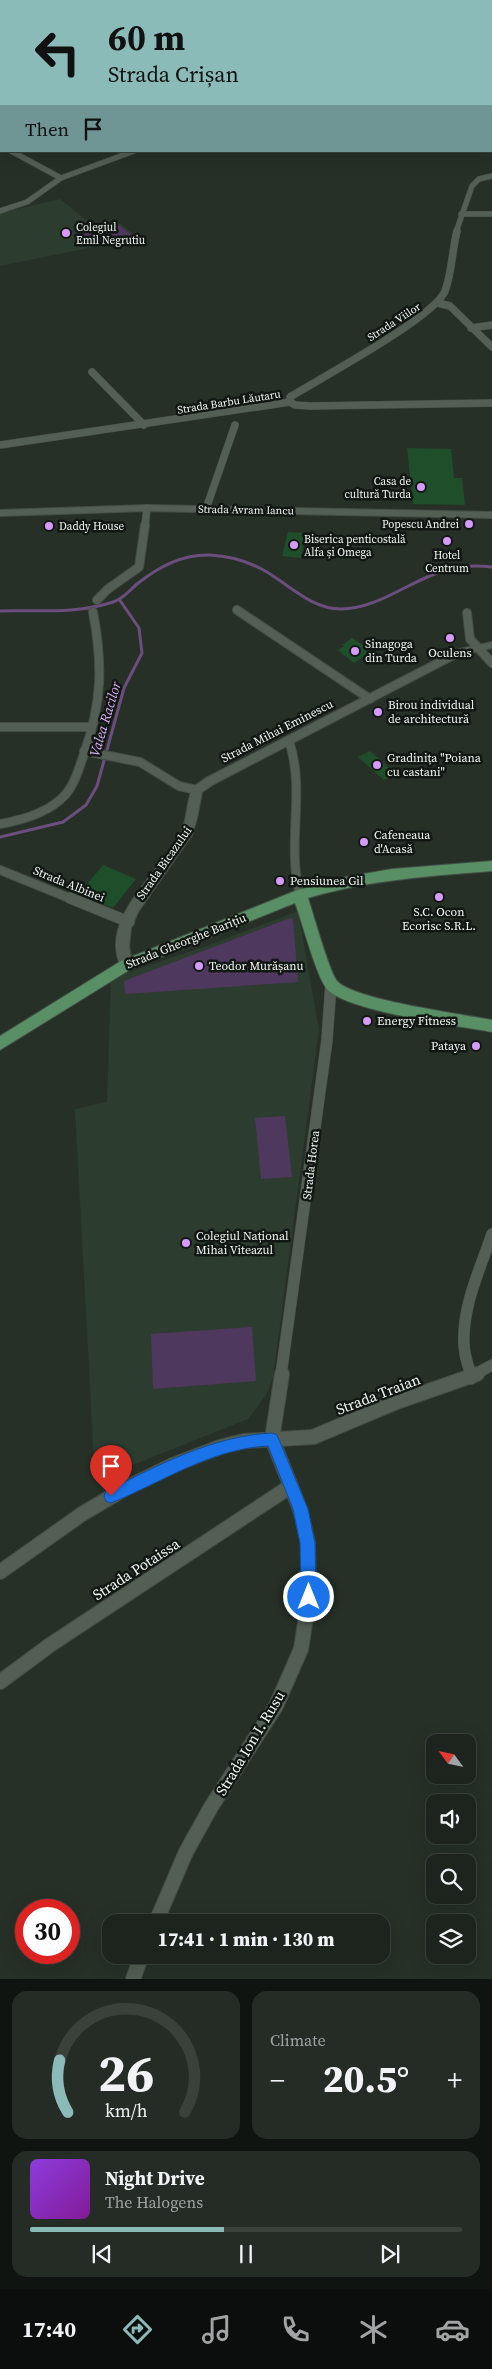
<!DOCTYPE html>
<html lang="en">
<head>
<meta charset="utf-8">
<style>
  body { margin:0; font-family:"Source Serif 4",serif; background:#252c26; color:#f1f3f6; height:100vh; display:flex; flex-direction:column; font-size:19px; white-space:nowrap }
  * { box-sizing:border-box; margin:0 }
  p { font-size:16px; color:#a0a4a4 }
  .icon { flex:none; width:28px; height:28px; fill:none; stroke:currentColor; stroke-width:2; stroke-linecap:round; stroke-linejoin:round }
  .map { position:relative; height:1979px; overflow:hidden }
  .drawer { display:flex; flex-direction:column; gap:12px; padding:12px; background:#0f1410; flex:1 }
  .drawer>* { flex:none }
  .top-card { position:absolute; left:0px; top:0px; width:492px; height:152px; box-shadow:0 5px 20px #0002,0 0 0 1px #3a413b; background:#8bbbb9; color:#111; overflow:hidden }
  .needle { width:32px; rotate:303deg }
  .fabs { position:absolute; left:426px; top:1734px; display:grid; gap:10px }
  .fabs a { display:grid; place-items:center; width:50px; height:50px; border-radius:10px; background:#1c241d; box-shadow:0 5px 20px #0002,0 0 0 1px #3a413b; font-size:25px }
  .speed { position:absolute; left:15px; top:1899px; display:flex; gap:10px; font-size:25px; font-weight:700; text-align:center }
  .speed>* { display:grid; place-content:center; width:65px; height:65px; border-radius:50%; background:#1c241d; box-shadow:0 5px 20px #0002,0 0 0 1px #3a413b; line-height:1 }
  .speed .limit { border:8px solid #d22; background:#fff; color:#111 }
  .pin { position:absolute; display:grid; place-items:center; width:42px; height:42px; color:#fff; margin:-51px -21px; border-radius:50% 50% 50% 0; rotate:-45deg; box-shadow:0 0 5px #0007 }
  .pin .icon { rotate:45deg }
  .me { position:absolute; width:55px; margin:-28px; rotate:0deg; stroke-linejoin:round; filter:drop-shadow(0 0 4px #0008) }
  .turn { display:flex; align-items:center; gap:18px; height:105px; padding:0 25px; font-size:22px }
  .turn .icon { width:65px; height:65px; stroke-width:2.5 }
  .turn b { display:block; font-size:35px; line-height:42px }
  .then { display:flex; align-items:center; height:48px; padding:0 25px; background:#0003; gap:10px; font-size:19px }
  .big { font-size:38px; font-weight:800; line-height:1.1 }
  .drawer .card { flex:1; display:flex; flex-direction:column; justify-content:center; gap:8px; min-width:0; padding:0 18px; border-radius:15px; background:#252c26 }
  .drawer .dial { align-items:center; gap:0 }
  .dial svg { height:130px; overflow:visible; fill:none; stroke:#3a413b; stroke-width:7; stroke-linecap:round; text-anchor:middle }
  .dial text { fill:#f1f3f6; stroke:none }
  .song { display:flex; align-items:center; gap:15px }
  .cover { width:60px; height:60px; border-radius:8px; background:linear-gradient(135deg,hsl(270 70% 55%),hsl(290 70% 35%)) }
  .played { height:5px; border-radius:2px; background:linear-gradient(90deg,#8bbbb9 45%,#3a413b 45%) }
  .keys { display:flex; justify-content:space-around; direction:ltr }
  .heat { display:flex; justify-content:space-between; align-items:center; font-size:28px; direction:ltr }
  .drawer .tiles { flex:1; display:grid; gap:12px; grid-template-columns:1fr 1fr }
  .card:last-child { grid-column:span 2 }
  .trip { position:absolute; left:102px; top:1914px; width:288px; height:50px; border-radius:15px; background:#1c241d; box-shadow:0 5px 20px #0002,0 0 0 1px #3a413b; font-weight:800; line-height:50px; text-align:center }
  .tab-bar { display:flex; height:80px; justify-content:space-around; align-items:center; background:#0b0e0c; color:#a0a4a4 }
  .tab-bar .icon { width:35px; height:35px }
  .tab-bar .active { color:#8bbbb9 }
  .tab-bar b { font-size:22px; color:#f1f3f6 }
  .map>svg:first-child { display:block }
  .built { fill:#2c3c2f }
  .green { fill:#4f385d }
  .lines { fill:none; stroke-linecap:round; stroke-linejoin:round }
  .stream { stroke:#6b4e7d; stroke-width:3 }
  .building { fill:#1f4f2a }
  .minor-far4-casing { stroke:#444e46; stroke-width:6 }
  .minor-far3-casing { stroke:#444e46; stroke-width:8 }
  .minor-far2-casing { stroke:#444e46; stroke-width:10 }
  .minor-far1-casing { stroke:#444e46; stroke-width:12 }
  .minor-casing { stroke:#444e46; stroke-width:16 }
  .tertiary-casing { stroke:#444e46; stroke-width:2 }
  .secondary-casing { stroke:#444e46; stroke-width:2 }
  .primary-casing { stroke:#444e46; stroke-width:2 }
  .minor-far4 { stroke:#535e54; stroke-width:5 }
  .minor-far3 { stroke:#535e54; stroke-width:7 }
  .minor-far2 { stroke:#535e54; stroke-width:8 }
  .minor-far1 { stroke:#535e54; stroke-width:11 }
  .minor { stroke:#535e54; stroke-width:14 }
  .tertiary { fill:#535e54; fill-rule:evenodd }
  .secondary { fill:#535e54; fill-rule:evenodd }
  .primary { fill:#588f64; fill-rule:evenodd }
  .route { fill:#1a73e8; stroke:#114b97 }
  .poi-dot { fill:#d69bfa; stroke:#121713; stroke-width:2 }
  .labels { text-anchor:middle; dominant-baseline:central; stroke-width:5; stroke-linejoin:round; paint-order:stroke }
  .far-poi-label { font-size:11px; fill:#f0f7f1; stroke:#121713; text-anchor:start }
  .far-street-label { font-size:11px; fill:#f0f7f1; stroke:#121713 }
  .poi-label { font-size:12px; fill:#f0f7f1; stroke:#121713; text-anchor:start }
  .street-label { font-size:12px; fill:#f0f7f1; stroke:#121713 }
  .water-label { font-size:14px; font-style:italic; fill:#d9acf5; stroke:#121713 }
  .near-street-label { font-size:15px; fill:#f0f7f1; stroke:#121713 }
</style>
</head>
<body>
<div class="map">
<svg width="492" height="1979" viewBox="0 0 492 1979">
  <rect width="100%" height="100%" fill="#263027"/>
  <path class="built" d="M60,199L98,229L120,223L138,238L0,266V213Z
    M298,911L319,1029L273,1378L266,1395L248,1419L95,1480L75,1109L107,1102L111,978L201,948Z"/>
  <path class="green" d="M119,225L133,236L88,247L77,235Z
    M290,918L293,919L298,982L125,994L124,981Z
    M285,1116L292,1177L261,1179L255,1118Z
    M252,1327L256,1381L153,1389L151,1334Z"/>
  <g class="lines">
    <path class="stream" d="M0,611C37,610 78,614 113,602C123,599 130,590 137,584C158,567 183,554 210,555C230,556 250,562 267,572C290,586 312,609 341,609C376,609 407,583 440,572C457,566 474,565 492,567
      M0,837L63,822L86,805L97,786L124,688L142,653L139,628L119,599"/>
  </g>
  <path class="building" d="M407,448L451,449L454,478H462L465,505L413,504Z
    M288,532L306,533L301,558L282,556Z
    M352,638L372,651L354,663L338,650L345,646L342,645Z
    M370,751L396,774L384,780L358,757Z
    M103,865L136,879L113,908L79,894Z"/>
  <g class="lines">
    <defs>
      <path id="minor-far4" d="M11,151L61,178
        M0,211L27,202L61,178L134,151
        M461,214H492
        M456,232L472,186L479,179L492,176"/>
      <path id="minor-far3" d="M438,303L450,306L492,347
        M471,328L492,325
        M92,372L144,425
        M290,402V397C319,379 435,317 445,291C452,273 452,250 457,231
        M0,445L290,402L295,405L311,406L492,403
        M206,509L235,425
        M145,526L147,508"/>
      <path id="minor-far2" d="M97,600L108,589L139,567L145,525
        M237,610L370,699
        M467,613L470,639L492,663
        M0,727H91
        M289,741C306,791 286,843 300,895
        M84,751L140,762L179,786L197,790
        M0,824C23,820 49,813 65,795C75,784 79,768 84,754C102,703 103,665 93,612
        M0,870L74,900"/>
      <path id="minor-far1" d="M70,898L129,922
        M281,1375L327,1040L331,984
        M471,1375C468,1365 464,1355 464,1344C462,1307 480,1269 492,1234
        M474,1375L492,1365"/>
      <path id="minor" d="M470,1374L471,1377
        M272,1439L282,1374
        M0,1572L82,1514L126,1488L173,1465L220,1447L244,1441L313,1437L394,1403L477,1374
        M0,1682L50,1645L291,1486
        M156,1922L186,1852L211,1807L276,1706L301,1649L309,1597L308,1543L300,1509L272,1439
        M133,1979L142,1955"/>
      <path id="tertiary" d="M433,0H440L441,1H434Z
        M491,33H492V38H491Z
        M492,642V648L462,655L214,784L202,792L197,818L192,835L138,912L131,928L129,946L132,965L130,968H122C96,921 161,871 180,835C188,820 186,802 193,787L206,778L455,650Z"/>
      <path id="secondary" d="M147,505L492,512V518L147,511L0,516V510Z"/>
      <path id="primary" d="M492,861V871C430,876 368,880 308,898C313,913 329,971 337,981C354,1000 462,1014 492,1020V1032C459,1026 346,1011 327,989C316,976 302,921 295,903L131,969L0,1050V1036L121,961L295,891L340,878L392,869Z"/>
    </defs>
    <use href="#minor-far4" class="minor-far4-casing"/>
    <use href="#minor-far3" class="minor-far3-casing"/>
    <use href="#minor-far2" class="minor-far2-casing"/>
    <use href="#minor-far1" class="minor-far1-casing"/>
    <use href="#minor" class="minor-casing"/>
    <use href="#tertiary" class="tertiary-casing"/>
    <use href="#secondary" class="secondary-casing"/>
    <use href="#primary" class="primary-casing"/>
    <use href="#minor-far4" class="minor-far4"/>
    <use href="#minor-far3" class="minor-far3"/>
    <use href="#minor-far2" class="minor-far2"/>
    <use href="#minor-far1" class="minor-far1"/>
    <use href="#minor" class="minor"/>
    <use href="#tertiary" class="tertiary"/>
    <use href="#secondary" class="secondary"/>
    <use href="#primary" class="primary"/>
  </g>
  <path class="route" d="M272,1433L277,1435L308,1509L315,1543L316,1597L314,1602L309,1604L303,1602L301,1597L300,1543L293,1509L268,1446C210,1449 163,1482 111,1503L106,1501L104,1496L106,1491C159,1465 212,1436 272,1433Z"/>
  <g class="poi-dot">
    <circle cx="66" cy="233" r="5"/>
    <circle cx="421" cy="487" r="5"/>
    <circle cx="469" cy="524" r="5"/>
    <circle cx="49" cy="526" r="5"/>
    <circle cx="447" cy="541" r="5"/>
    <circle cx="294" cy="545" r="5"/>
    <circle cx="450" cy="638" r="5"/>
    <circle cx="355" cy="651" r="5"/>
    <circle cx="378" cy="712" r="5"/>
    <circle cx="377" cy="765" r="5"/>
    <circle cx="364" cy="842" r="5"/>
    <circle cx="280" cy="881" r="5"/>
    <circle cx="439" cy="897" r="5"/>
    <circle cx="199" cy="966" r="5"/>
    <circle cx="367" cy="1021" r="5"/>
    <circle cx="476" cy="1046" r="5"/>
    <circle cx="186" cy="1243" r="5"/>
  </g>
  <g class="labels">
    <g class="far-poi-label">
      <text x="76" y="227">Colegiul<tspan x="76" dy="13">Emil Negrutiu</tspan></text>
      <text x="411" y="481" text-anchor="end">Casa de<tspan x="411" dy="13">cultură Turda</tspan></text>
      <text x="459" y="524" text-anchor="end">Popescu Andrei</text>
      <text x="59" y="526">Daddy House</text>
      <text x="304" y="539">Biserica penticostală<tspan x="304" dy="13">Alfa și Omega</tspan></text>
      <text x="447" y="555" text-anchor="middle">Hotel<tspan x="447" dy="13">Centrum</tspan></text>
    </g>
    <g class="far-street-label">
      <text transform="translate(394 322) rotate(-33)">Strada Viilor</text>
      <text transform="translate(229 402) rotate(-9)">Strada Barbu Lăutaru</text>
      <text transform="translate(246 510) rotate(1)">Strada Avram Iancu</text>
    </g>
    <g class="poi-label">
      <text x="365" y="644">Sinagoga<tspan x="365" dy="14">din Turda</tspan></text>
      <text x="450" y="653" text-anchor="middle">Oculens</text>
      <text x="388" y="705">Birou individual<tspan x="388" dy="14">de architectură</tspan></text>
      <text x="387" y="758">Gradinița "Poiana<tspan x="387" dy="14">cu castani"</tspan></text>
      <text x="374" y="835">Cafeneaua<tspan x="374" dy="14">d'Acasă</tspan></text>
      <text x="290" y="881">Pensiunea Gil</text>
      <text x="439" y="912" text-anchor="middle">S.C. Ocon<tspan x="439" dy="14">Ecorisc S.R.L.</tspan></text>
      <text x="209" y="966">Teodor Murășanu</text>
      <text x="377" y="1021">Energy Fitness</text>
      <text x="466" y="1046" text-anchor="end">Pataya</text>
      <text x="196" y="1236">Colegiul Național<tspan x="196" dy="14">Mihai Viteazul</tspan></text>
    </g>
    <g class="street-label">
      <text transform="translate(277 731) rotate(-27)">Strada Mihai Eminescu</text>
      <text transform="translate(164 863) rotate(-55)">Strada Bicazului</text>
      <text transform="translate(69 884) rotate(22)">Strada Albinei</text>
      <text transform="translate(186 941) rotate(-22)">Strada Gheorghe Barițiu</text>
      <text transform="translate(311 1165) rotate(-83)">Strada Horea</text>
    </g>
    <g class="water-label">
      <text transform="translate(105 719) rotate(-73)">Valea Racilor</text>
    </g>
    <g class="near-street-label">
      <text transform="translate(378 1394) rotate(-21)">Strada Traian</text>
      <text transform="translate(136 1569) rotate(-33)">Strada Potaissa</text>
      <text transform="translate(250 1743) rotate(-59)">Strada Ion I. Rusu</text>
    </g>
  </g>
</svg>
<div class="fabs">
<a><svg class="needle" viewBox="-14 -14 28 28"><path d="M0-13l5 13h-10z" fill="#e53935"/><path d="M0 13l5-13h-10z" fill="#a0a4a4"/></svg></a>
<a><svg class="icon" aria-label="sound" viewBox="0 0 24 24"><path d="M4 9h4l5-4v14l-5-4H4zM17 9q2 3 0 6"/></svg></a>
<a><svg class="icon" aria-label="search" viewBox="0 0 24 24"><circle cx="10" cy="10" r="6"/><path d="M15 15l6 6"/></svg></a>
<a><svg class="icon" aria-label="layers" viewBox="0 0 24 24"><path d="M12 4l9 5-9 5-9-5zM3 14l9 5 9-5"/></svg></a>
</div>
<div class="speed"><div class="limit">30</div></div>
<div class="pin" style="left:111px;top:1496px;background:#d93025"><svg class="icon" aria-label="arrive" viewBox="0 0 24 24"><path d="M6 21V4h12l-3 4 3 4H6"/></svg></div>
<svg class="me" style="left:309px;top:1597px" viewBox="-20 -20 40 40"><circle r="17" fill="#1a73e8" stroke="#fff" stroke-width="3"/><path d="M0-11L8 9 0 5-8 9z" fill="#fff"/></svg>
<div class="trip">17:41 · 1 min · 130 m</div>
<div class="top-card">
<div class="turn"><svg class="icon" aria-label="left" viewBox="0 0 24 24"><path d="M17 20v-9H6M10 6l-5 5 5 5"/></svg><div><b>60 m</b>Strada Crișan</div></div>
<div class="then">Then<svg class="icon" aria-label="arrive" viewBox="0 0 24 24"><path d="M6 21V4h12l-3 4 3 4H6"/></svg></div>
</div>
</div>
<section class="drawer">
<div class="tiles">
<div class="card dial"><svg viewBox="0 0 100 80">
<path d="M14 69A42 42 0 1 1 86 69"/>
<path d="M14 69A42 42 0 0 1 9 37" stroke="#8bbbb9"/>
<text x="50" y="56" font-size="32" font-weight="700">26</text>
<text x="50" y="72" font-size="11">km/h</text>
</svg></div>
<div class="card"><p>Climate</p>
<div class="heat"><a>−</a><b class="big">20.5°</b><a>+</a></div>
</div>
<div class="card">
<div class="song"><i class="cover"></i><div><b>Night Drive</b><p>The Halogens</p></div></div>
<div class="played"></div>
<div class="keys"><svg class="icon" aria-label="previous" viewBox="0 0 24 24"><path d="M18 5L8 12l10 7zM5 5v14"/></svg><svg class="icon" aria-label="pause" viewBox="0 0 24 24"><path d="M8 5v14M16 5v14"/></svg><svg class="icon" aria-label="next" viewBox="0 0 24 24"><path d="M6 5l10 7-10 7zM19 5v14"/></svg></div>
</div>
</div>
</section>
<nav class="tab-bar">
<b>17:40</b>
<svg class="icon active" aria-label="directions" viewBox="0 0 24 24"><path d="M12 3l9 9-9 9-9-9zM9 14v-3h6M13 9l2 2-2 2"/></svg>
<svg class="icon" aria-label="music" viewBox="0 0 24 24"><path d="M9 18V5l10-2v13"/><circle cx="6" cy="18" r="3"/><circle cx="16" cy="16" r="3"/></svg>
<svg class="icon" aria-label="phone" viewBox="0 0 24 24"><path d="M5 4h4l2 5-3 2q2 4 5 5l2-3 5 2v4C11 20 4 13 5 4z"/></svg>
<svg class="icon" aria-label="climate" viewBox="0 0 24 24"><path d="M12 3v18M4 7l16 10M4 17L20 7"/></svg>
<svg class="icon" aria-label="car" viewBox="0 0 24 24"><path d="M5 17H2v-5l4-1 3-4h7l3 4 3 1v5h-3M9 17h6M6 11h13"/><circle cx="7" cy="17" r="2"/><circle cx="17" cy="17" r="2"/></svg>
</nav>
</body>
</html>
